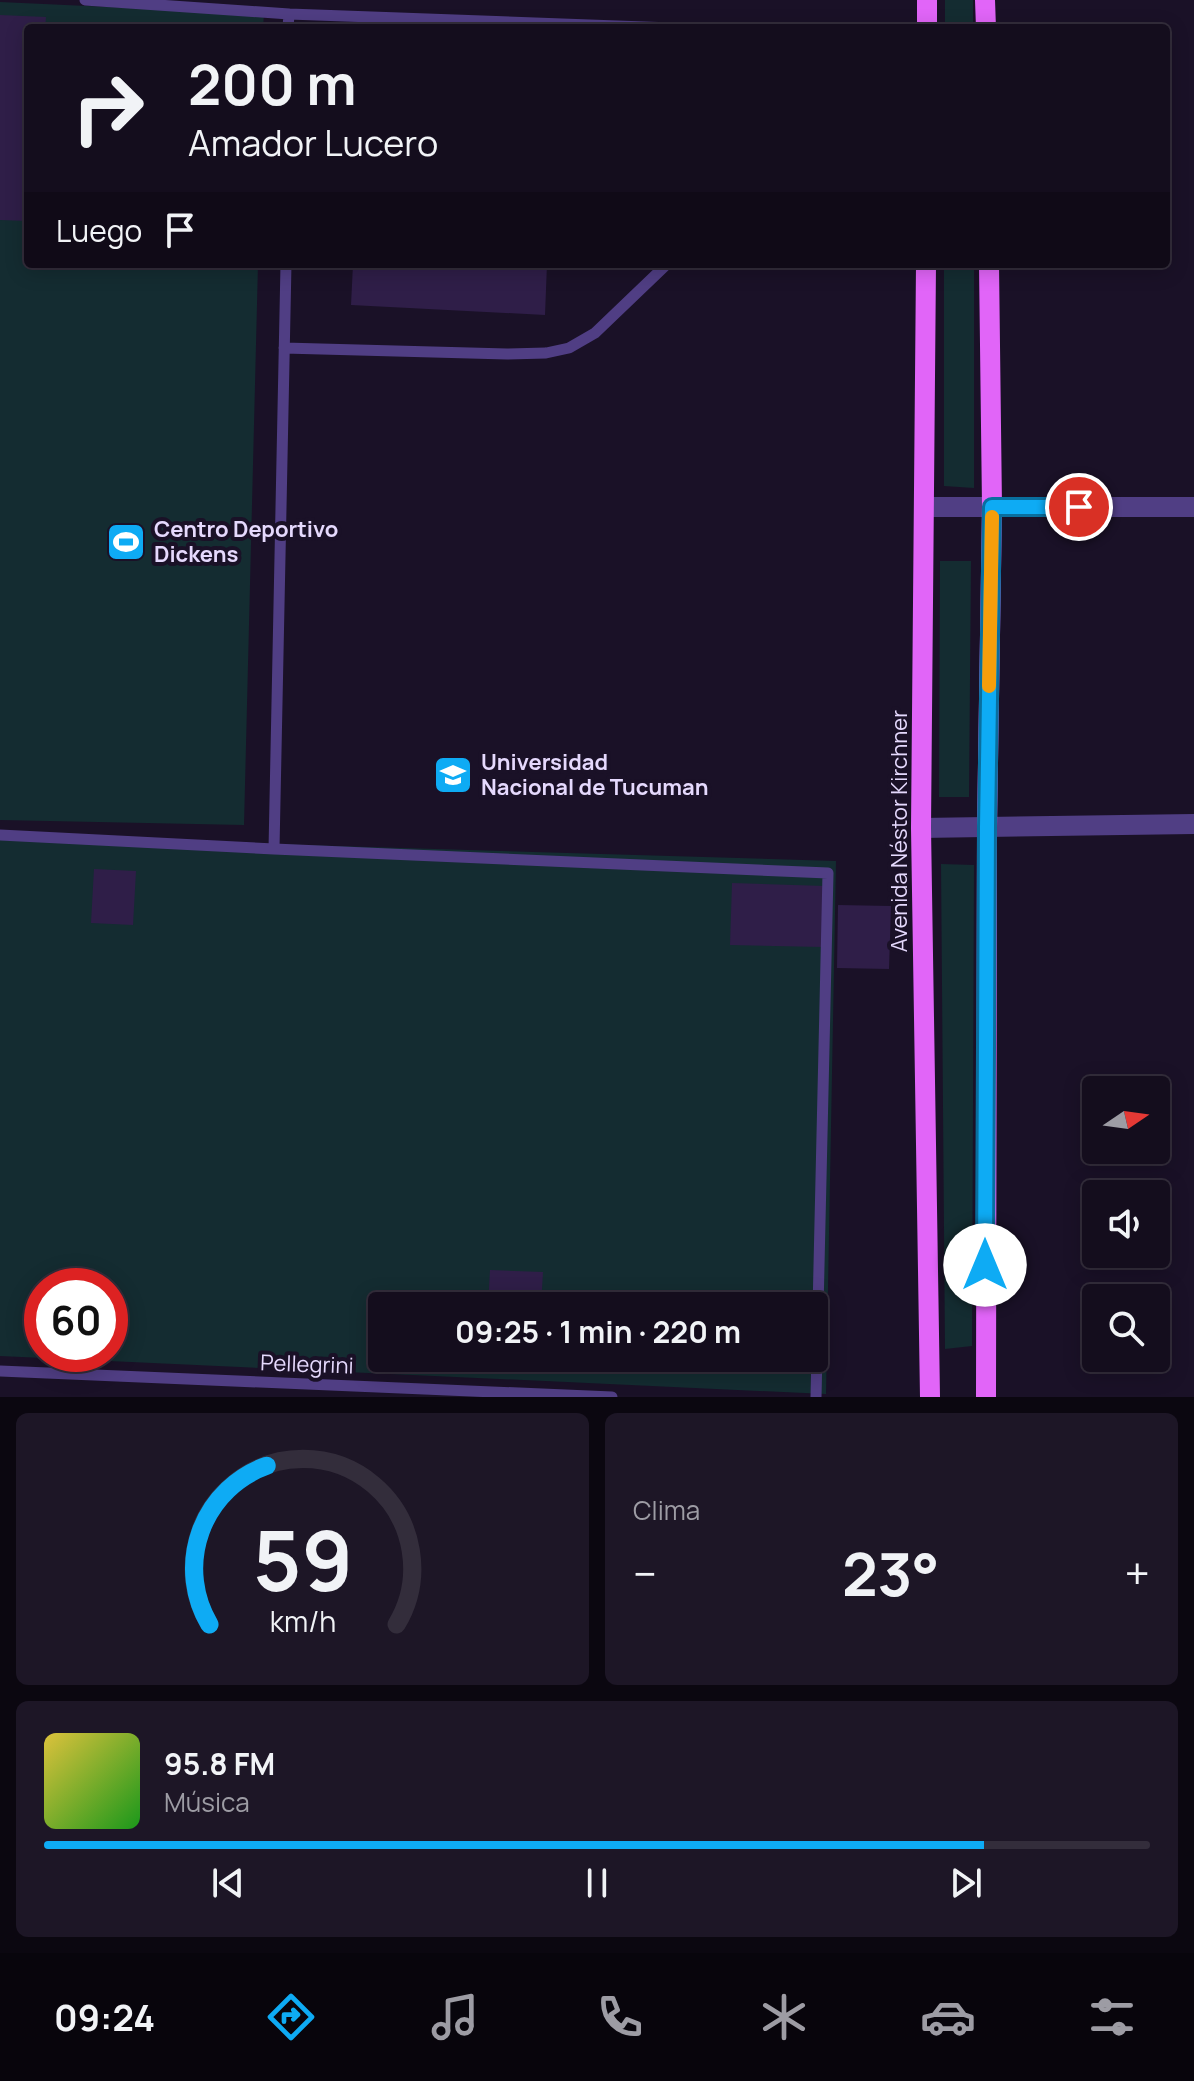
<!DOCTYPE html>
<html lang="es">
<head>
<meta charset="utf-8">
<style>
  body { margin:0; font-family:Manrope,sans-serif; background:#1d1626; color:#f1f3f6; height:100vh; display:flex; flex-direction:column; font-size:30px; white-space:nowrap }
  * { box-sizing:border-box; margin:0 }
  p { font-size:26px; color:#9d9ca4 }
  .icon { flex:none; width:44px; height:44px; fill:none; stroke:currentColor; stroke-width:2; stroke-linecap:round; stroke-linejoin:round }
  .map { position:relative; height:1397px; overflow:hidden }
  .sheet { display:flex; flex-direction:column; gap:16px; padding:16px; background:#0b0710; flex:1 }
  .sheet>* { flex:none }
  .hud { position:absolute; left:24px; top:24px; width:1146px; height:244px; border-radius:8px; box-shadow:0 4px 20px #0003,0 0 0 2px #332d3b; background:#140d1d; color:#f1f3f6; overflow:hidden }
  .needle { width:52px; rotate:77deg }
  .fabs { position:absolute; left:1082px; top:1076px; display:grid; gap:16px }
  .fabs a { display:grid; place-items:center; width:88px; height:88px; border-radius:8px; background:#140d1d; box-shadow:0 4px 20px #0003,0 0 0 2px #332d3b; font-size:40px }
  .speed { position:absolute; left:24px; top:1268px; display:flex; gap:16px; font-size:40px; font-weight:700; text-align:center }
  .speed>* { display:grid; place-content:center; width:104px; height:104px; border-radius:50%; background:#140d1d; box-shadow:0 4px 20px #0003,0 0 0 2px #332d3b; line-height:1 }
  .speed .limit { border:12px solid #d22; background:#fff; color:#111 }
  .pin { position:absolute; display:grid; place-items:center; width:68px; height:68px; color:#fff; margin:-34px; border:4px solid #fff; border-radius:50%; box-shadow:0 2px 8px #0007 }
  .me { position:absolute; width:88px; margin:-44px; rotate:0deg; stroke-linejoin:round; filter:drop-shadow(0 0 6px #0008) }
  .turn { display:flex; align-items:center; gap:28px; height:168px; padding:0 32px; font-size:36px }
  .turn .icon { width:104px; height:104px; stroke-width:2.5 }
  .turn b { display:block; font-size:56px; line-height:68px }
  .then { display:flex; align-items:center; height:76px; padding:0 32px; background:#0003; gap:16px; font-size:30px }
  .big { font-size:60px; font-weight:700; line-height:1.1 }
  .sheet .card { flex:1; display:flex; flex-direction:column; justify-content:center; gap:12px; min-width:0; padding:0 28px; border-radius:12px; background:#1d1626 }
  .sheet .dial { align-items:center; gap:0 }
  .dial svg { height:208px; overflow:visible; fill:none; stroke:#332d3b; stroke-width:7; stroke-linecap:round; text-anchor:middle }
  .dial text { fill:#f1f3f6; stroke:none }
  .song { display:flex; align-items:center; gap:24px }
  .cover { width:96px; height:96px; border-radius:12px; background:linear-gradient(135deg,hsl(50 70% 55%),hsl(120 70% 35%)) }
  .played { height:8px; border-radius:4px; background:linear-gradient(90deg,#0eabf4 85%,#332d3b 85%) }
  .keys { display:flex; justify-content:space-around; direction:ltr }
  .heat { display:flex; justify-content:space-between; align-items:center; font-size:44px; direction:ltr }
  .sheet .tiles { flex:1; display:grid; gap:16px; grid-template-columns:1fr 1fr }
  .card:last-child { grid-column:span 2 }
  .trip { position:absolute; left:368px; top:1292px; width:460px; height:80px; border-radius:8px; background:#140d1d; box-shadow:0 4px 20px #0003,0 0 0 2px #332d3b; font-weight:700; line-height:80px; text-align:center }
  .menu { display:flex; height:128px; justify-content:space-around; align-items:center; background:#08050c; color:#9d9ca4 }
  .menu .icon { width:56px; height:56px }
  .menu .selected { color:#0eabf4 }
  .menu b { font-size:36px; color:#f1f3f6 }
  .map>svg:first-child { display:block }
  .green { fill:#142c31; fill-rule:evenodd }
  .building { fill:#2f1e48 }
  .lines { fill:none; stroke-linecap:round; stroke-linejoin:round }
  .service { stroke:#503e84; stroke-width:11 }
  .minor { stroke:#503e84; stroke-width:20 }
  .primary { stroke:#e165f8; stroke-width:20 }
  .route-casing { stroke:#096f9f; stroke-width:20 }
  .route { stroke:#0eabf4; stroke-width:14 }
  .slow { stroke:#f59e0b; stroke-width:14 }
  .labels { text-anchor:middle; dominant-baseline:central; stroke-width:8; stroke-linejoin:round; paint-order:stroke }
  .poi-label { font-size:22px; font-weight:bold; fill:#e5d9fd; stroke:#1a1127; text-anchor:start }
  .street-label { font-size:22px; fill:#e5d9fd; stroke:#1a1127 }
</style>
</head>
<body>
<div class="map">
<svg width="1194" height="1397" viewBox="0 0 1194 1397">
  <rect width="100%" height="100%" fill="#1a1127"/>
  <path class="green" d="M945,0H973V28H945Z
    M0,2L264,14L263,28H28V264H258L244,825L0,820Z
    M944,264H974V488L944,486Z
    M940,561H971L969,797H939Z
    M0,836L836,861L826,1394L0,1356ZM42,1286H110V1354H42ZM382,1306H814V1358H382Z
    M941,864L974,865L972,1346L945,1349Z"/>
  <path class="building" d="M0,15L46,17L45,28H28V221L0,220Z
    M353,264H547L545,315L351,305Z
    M94,869L136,871L133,925L91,923Z
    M732,883L825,886L823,947L730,945Z
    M838,905L891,906L889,969L837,968Z
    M490,1270L543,1272L541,1306H488Z
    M688,1358H721L696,1372Z"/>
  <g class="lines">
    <path class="service" d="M85,0L289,14L288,28
      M289,14L672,28
      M284,348L507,354L546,353L569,348L595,333L667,264
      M0,835L274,849L286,264
      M274,849L828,873L816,1397
      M0,1371L612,1397"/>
    <path class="minor" d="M924,507H1194
      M921,828L1194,824"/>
    <path class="primary" d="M985,0L986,28
      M927,28V0
      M926,264L921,828L930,1397
      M986,1397L987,827L992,507L989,264"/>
  </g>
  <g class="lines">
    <defs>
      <path id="route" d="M985,1265L987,827L992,507H1079"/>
    </defs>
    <use href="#route" class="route-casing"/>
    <use href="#route" class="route"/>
    <path class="slow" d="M989,686L992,517"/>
  </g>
  <defs>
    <symbol id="stadium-square" viewBox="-11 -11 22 22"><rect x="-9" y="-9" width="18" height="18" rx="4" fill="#0eabf4" stroke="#1a1127"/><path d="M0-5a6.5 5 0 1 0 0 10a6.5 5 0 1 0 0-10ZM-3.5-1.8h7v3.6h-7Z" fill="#fff"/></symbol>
    <symbol id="university-square" viewBox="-11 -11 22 22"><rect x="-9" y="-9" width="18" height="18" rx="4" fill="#0eabf4" stroke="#1a1127"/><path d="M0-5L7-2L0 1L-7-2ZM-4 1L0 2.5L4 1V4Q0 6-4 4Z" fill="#fff"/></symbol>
  </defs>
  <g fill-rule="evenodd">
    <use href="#stadium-square" x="104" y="520" width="44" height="44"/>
    <use href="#university-square" x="431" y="753" width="44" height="44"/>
  </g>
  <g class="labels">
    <g class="poi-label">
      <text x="154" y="529">Centro Deportivo<tspan x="154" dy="25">Dickens</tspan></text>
      <text x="481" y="762">Universidad<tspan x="481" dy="25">Nacional de Tucuman</tspan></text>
    </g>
    <g class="street-label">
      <text transform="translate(899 831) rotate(-90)">Avenida Néstor Kirchner</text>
      <text transform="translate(307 1364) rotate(2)">Pellegrini</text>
    </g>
  </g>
</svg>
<div class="fabs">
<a><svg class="needle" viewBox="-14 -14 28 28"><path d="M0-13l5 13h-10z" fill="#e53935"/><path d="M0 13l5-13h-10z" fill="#9d9ca4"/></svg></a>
<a><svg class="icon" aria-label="sound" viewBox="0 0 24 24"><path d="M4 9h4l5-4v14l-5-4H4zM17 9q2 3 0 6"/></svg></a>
<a><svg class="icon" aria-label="search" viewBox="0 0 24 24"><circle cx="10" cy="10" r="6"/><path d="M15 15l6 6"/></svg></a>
</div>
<div class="speed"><div class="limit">60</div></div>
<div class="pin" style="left:1079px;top:507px;background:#d93025"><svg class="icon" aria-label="arrive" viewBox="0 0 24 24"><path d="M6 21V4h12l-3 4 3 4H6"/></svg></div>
<svg class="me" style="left:985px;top:1265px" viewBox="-20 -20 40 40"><circle r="19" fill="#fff"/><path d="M0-13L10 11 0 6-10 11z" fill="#0eabf4"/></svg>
<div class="trip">09:25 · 1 min · 220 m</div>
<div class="hud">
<div class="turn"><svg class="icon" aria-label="right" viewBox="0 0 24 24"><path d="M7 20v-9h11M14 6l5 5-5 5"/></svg><div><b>200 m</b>Amador Lucero</div></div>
<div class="then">Luego<svg class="icon" aria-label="arrive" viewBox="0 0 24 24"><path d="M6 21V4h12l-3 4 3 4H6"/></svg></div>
</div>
</div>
<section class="sheet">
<div class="tiles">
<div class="card dial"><svg viewBox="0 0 100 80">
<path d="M14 69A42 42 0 1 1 86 69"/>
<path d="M14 69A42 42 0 0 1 36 8" stroke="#0eabf4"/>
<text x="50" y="56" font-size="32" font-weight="700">59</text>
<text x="50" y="72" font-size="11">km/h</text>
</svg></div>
<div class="card"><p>Clima</p>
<div class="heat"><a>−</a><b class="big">23°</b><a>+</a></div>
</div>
<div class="card">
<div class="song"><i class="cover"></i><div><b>95.8 FM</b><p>Música</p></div></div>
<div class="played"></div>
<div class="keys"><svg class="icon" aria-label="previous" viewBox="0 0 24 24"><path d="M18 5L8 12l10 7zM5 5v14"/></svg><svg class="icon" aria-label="pause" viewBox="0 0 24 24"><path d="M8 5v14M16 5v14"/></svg><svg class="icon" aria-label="next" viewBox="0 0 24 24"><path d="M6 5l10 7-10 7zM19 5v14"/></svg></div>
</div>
</div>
</section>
<nav class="menu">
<b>09:24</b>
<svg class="icon selected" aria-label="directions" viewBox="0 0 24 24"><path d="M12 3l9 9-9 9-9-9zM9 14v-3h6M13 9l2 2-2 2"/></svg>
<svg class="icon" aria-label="music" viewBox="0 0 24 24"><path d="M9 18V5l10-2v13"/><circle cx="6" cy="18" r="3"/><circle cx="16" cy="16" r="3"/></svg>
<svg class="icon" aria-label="phone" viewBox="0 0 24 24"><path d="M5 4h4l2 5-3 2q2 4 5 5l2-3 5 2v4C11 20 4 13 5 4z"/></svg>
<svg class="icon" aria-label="climate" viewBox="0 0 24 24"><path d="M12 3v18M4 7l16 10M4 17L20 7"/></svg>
<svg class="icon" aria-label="car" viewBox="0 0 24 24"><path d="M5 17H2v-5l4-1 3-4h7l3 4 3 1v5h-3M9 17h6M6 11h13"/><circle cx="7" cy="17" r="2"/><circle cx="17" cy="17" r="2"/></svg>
<svg class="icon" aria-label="filters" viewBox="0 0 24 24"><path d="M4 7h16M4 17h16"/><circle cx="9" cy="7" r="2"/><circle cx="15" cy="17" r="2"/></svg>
</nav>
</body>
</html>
